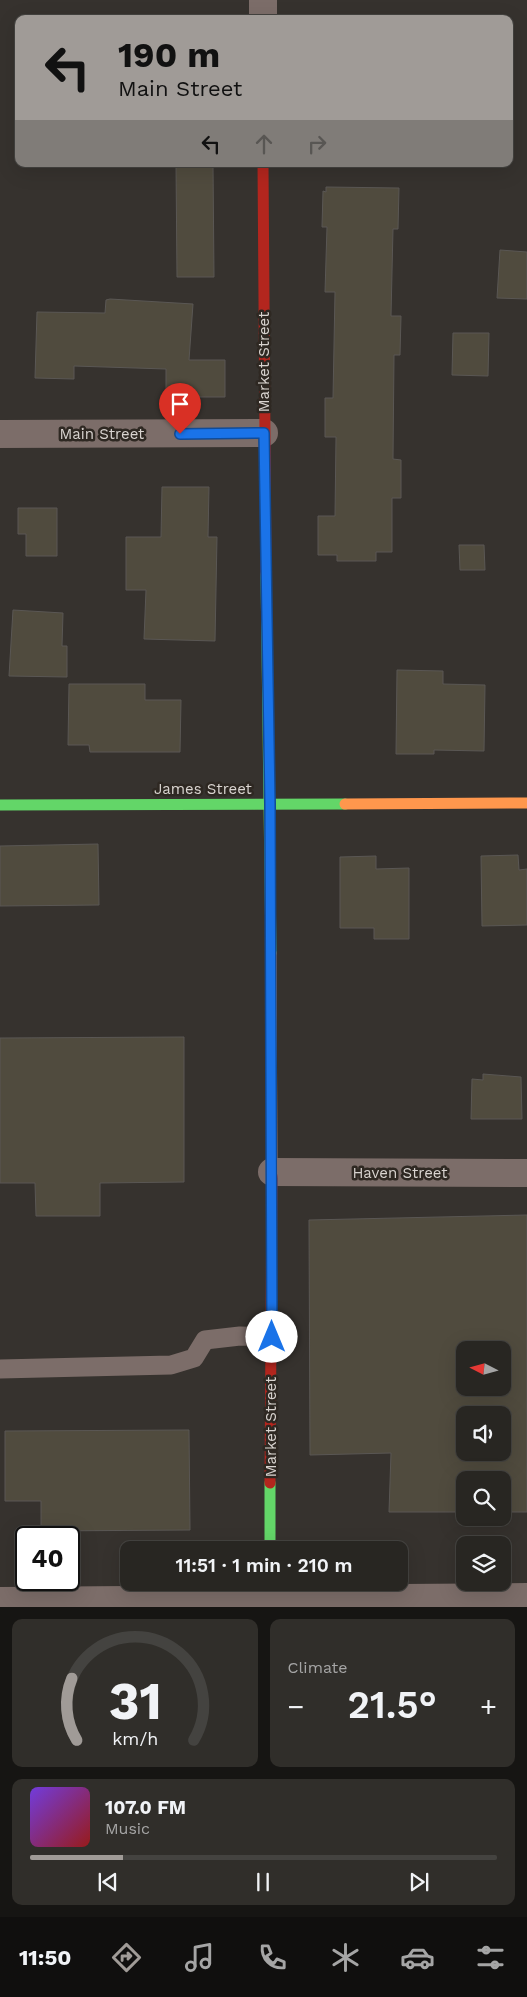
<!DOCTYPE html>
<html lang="en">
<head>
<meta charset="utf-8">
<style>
  body { margin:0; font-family:"Work Sans",sans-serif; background:#302e2a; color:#f1f3f6; height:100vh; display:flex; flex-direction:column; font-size:19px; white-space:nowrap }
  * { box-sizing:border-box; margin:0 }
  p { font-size:16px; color:#a5a5a5 }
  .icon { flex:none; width:28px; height:28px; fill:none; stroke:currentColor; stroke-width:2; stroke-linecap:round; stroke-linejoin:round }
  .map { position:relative; height:1607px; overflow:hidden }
  .sheet { display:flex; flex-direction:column; gap:12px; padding:12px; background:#161513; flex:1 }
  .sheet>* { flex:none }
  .guide { position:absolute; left:15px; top:15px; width:498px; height:152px; border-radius:10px; box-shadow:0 5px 20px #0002,0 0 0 1px #444340; background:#a09b97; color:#111; overflow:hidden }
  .needle { width:32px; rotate:276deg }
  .buttons { position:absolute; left:456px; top:1341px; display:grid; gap:10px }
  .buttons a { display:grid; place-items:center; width:55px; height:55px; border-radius:10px; background:#282622; box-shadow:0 5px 20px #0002,0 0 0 1px #444340; font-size:25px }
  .speed { position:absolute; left:15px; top:1526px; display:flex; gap:10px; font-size:25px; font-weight:700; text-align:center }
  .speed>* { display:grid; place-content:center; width:65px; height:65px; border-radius:50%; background:#282622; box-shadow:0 5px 20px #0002,0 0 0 1px #444340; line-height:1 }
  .speed .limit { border:2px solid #111; border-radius:8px; background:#fff; color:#111 }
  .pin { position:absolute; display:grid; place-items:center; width:42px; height:42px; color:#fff; margin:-51px -21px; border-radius:50% 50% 50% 0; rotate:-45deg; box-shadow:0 0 5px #0007 }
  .pin .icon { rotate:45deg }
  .me { position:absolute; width:55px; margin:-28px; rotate:0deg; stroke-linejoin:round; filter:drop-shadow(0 0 4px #0008) }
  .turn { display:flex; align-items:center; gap:18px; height:105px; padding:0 20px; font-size:22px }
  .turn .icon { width:65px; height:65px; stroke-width:2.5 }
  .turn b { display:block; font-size:35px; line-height:42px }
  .lanes { display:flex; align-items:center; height:48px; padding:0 20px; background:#0003; justify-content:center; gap:25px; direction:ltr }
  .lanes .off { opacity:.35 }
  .big { font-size:38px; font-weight:600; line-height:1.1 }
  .sheet .card { flex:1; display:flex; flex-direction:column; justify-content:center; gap:8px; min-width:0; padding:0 18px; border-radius:10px; background:#302e2a }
  .sheet .dial { align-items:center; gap:0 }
  .dial svg { height:130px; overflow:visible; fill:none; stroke:#444340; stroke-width:7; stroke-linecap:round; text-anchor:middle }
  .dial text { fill:#f1f3f6; stroke:none }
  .song { display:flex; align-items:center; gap:15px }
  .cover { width:60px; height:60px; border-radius:8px; background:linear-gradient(135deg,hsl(260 70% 55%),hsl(0 70% 35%)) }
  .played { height:5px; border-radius:2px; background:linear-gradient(90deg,#a09b97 20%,#444340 20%) }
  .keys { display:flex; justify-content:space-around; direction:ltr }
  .heat { display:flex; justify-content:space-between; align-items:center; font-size:28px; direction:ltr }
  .sheet .tiles { flex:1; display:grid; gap:12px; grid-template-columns:1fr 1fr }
  .card:last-child { grid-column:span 2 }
  .trip { position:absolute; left:120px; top:1541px; width:288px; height:50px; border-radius:10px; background:#282622; box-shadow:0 5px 20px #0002,0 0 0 1px #444340; font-weight:600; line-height:50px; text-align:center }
  .tabs { display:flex; height:80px; justify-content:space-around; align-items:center; background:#100f0e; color:#a5a5a5 }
  .tabs .icon { width:35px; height:35px }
  .tabs .active { color:#a09b97 }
  .tabs b { font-size:22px; color:#f1f3f6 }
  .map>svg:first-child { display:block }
  .building { fill:#504b3e; stroke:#5a5754; fill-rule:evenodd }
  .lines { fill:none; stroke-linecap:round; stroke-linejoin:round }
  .lane { stroke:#7c6d69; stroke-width:19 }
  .street { stroke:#7c6d69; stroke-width:28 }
  .fast { stroke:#63d668; stroke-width:11 }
  .slow { stroke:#ff974d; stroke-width:11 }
  .jam { stroke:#b3261e; stroke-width:11 }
  .route-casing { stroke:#114b97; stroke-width:12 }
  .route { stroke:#1a73e8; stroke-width:9 }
  .labels { text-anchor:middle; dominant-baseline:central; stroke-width:5; stroke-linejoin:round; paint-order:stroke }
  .street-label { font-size:15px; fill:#d9d4d0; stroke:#2e2822 }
</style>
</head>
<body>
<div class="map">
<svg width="527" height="1607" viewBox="0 0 527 1607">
  <rect width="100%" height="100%" fill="#36322e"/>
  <path class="building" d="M176,164H213L214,277H177Z
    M326,187L399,188L398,229H393L391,316H401L400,355H394L393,459L401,460V498H392V552H376V561H337V555H318V516H335L336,437H325V398H333L335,292H325L327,227H322L323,191L326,192Z
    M500,250L527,252V299L497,298Z
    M110,299L193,304L189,360H225V397H166V369L74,366V379L35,378L37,312L105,313L106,300Z
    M453,333H489L488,376L452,375Z
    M162,487H209L208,537H217L215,641L144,639L146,590H126V537H161Z
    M18,508H57V556H26V534H18Z
    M459,545H484L485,570H460Z
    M13,610L63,613L62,646H67V677L9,676Z
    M397,670L443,671V684L485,685L484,751L434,750V754H396Z
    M69,684H145V700H181L180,752H90L89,745H68Z
    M98,844L99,905L0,906V846Z
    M518,855L519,870L527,869V925L482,926L481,856Z
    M376,856V869L409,868V939H374V928H340V857Z
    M184,1037V1182L100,1183V1216H36L35,1183H0V1038Z
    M483,1074L521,1077L522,1119H471L472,1079L483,1080Z
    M527,1215V1512H502V1480H465V1512H389L391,1453L310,1455L309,1220ZM465,1350H502V1388H465ZM465,1415H502V1452H465Z
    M189,1430L190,1530L41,1531V1501H5V1431Z"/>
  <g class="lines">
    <path class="lane" d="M0,1369L171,1365L194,1358L205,1340L240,1336L271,1337"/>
    <path class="street" d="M263,0V19
      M0,434L264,433
      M272,1172L527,1173
      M0,1601L527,1597"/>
    <path class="fast" d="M266,574L271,953
      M0,805L345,804
      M270,1550V1483"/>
    <path class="slow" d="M345,804L527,803
      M271,953L272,1176"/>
    <path class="jam" d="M263,164L266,574
      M270,1483L272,1176"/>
  </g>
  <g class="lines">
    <defs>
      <path id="route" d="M180,434L264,433L270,803L272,1337"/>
    </defs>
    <use href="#route" class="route-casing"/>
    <use href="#route" class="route"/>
  </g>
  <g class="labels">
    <g class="street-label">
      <text transform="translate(264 362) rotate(-90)">Market Street</text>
      <text x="102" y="434">Main Street</text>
      <text x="203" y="789">James Street</text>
      <text x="400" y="1173">Haven Street</text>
      <text transform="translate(271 1427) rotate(-90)">Market Street</text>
    </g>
  </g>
</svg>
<div class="buttons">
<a><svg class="needle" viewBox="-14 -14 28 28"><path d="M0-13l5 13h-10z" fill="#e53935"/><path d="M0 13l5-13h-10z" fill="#a5a5a5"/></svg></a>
<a><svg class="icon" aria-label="sound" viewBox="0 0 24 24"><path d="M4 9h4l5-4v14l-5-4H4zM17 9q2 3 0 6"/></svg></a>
<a><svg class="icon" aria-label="search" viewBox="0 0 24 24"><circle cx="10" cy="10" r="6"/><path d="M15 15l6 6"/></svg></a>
<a><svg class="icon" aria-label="layers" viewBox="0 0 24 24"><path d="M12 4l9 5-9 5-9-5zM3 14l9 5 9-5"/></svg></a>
</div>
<div class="speed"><div class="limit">40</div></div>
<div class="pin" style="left:180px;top:434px;background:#d93025"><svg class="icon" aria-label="arrive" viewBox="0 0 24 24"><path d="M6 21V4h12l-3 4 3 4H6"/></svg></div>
<svg class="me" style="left:272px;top:1337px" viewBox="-20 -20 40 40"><circle r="19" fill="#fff"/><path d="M0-13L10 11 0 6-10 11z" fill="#1a73e8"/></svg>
<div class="trip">11:51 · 1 min · 210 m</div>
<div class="guide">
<div class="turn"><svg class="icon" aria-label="left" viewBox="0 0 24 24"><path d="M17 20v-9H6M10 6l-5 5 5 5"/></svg><div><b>190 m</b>Main Street</div></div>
<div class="lanes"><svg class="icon" aria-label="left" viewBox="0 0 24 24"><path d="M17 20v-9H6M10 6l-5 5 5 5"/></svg><svg class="icon off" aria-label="ahead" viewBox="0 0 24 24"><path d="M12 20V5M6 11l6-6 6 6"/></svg><svg class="icon off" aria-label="right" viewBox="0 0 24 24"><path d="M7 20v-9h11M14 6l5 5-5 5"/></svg></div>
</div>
</div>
<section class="sheet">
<div class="tiles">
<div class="card dial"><svg viewBox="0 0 100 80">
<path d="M14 69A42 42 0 1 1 86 69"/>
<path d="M14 69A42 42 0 0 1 11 31" stroke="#a09b97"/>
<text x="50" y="56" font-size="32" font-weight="700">31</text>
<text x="50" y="72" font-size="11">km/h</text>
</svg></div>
<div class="card"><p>Climate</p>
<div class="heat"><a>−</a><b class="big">21.5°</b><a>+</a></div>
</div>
<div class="card">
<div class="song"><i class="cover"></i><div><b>107.0 FM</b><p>Music</p></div></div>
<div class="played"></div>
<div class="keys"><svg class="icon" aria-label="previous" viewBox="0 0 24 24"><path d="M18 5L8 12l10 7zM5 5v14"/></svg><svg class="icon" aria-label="pause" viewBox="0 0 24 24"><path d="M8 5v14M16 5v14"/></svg><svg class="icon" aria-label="next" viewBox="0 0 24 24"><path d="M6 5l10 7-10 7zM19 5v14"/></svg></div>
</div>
</div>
</section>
<nav class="tabs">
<b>11:50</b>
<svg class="icon active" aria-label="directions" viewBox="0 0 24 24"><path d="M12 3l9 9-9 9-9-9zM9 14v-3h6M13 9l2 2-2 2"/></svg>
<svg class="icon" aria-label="music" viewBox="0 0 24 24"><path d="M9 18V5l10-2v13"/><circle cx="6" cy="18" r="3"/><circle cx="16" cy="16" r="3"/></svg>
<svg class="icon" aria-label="phone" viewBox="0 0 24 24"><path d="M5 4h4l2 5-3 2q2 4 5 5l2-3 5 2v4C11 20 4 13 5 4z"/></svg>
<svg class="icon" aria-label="climate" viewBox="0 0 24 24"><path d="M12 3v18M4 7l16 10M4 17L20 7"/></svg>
<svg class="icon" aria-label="car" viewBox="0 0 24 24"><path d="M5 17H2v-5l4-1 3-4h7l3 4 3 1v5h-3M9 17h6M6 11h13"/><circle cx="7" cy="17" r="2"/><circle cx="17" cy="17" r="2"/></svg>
<svg class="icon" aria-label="filters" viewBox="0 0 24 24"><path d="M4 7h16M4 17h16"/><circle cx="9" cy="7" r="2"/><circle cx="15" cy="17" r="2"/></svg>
</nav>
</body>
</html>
